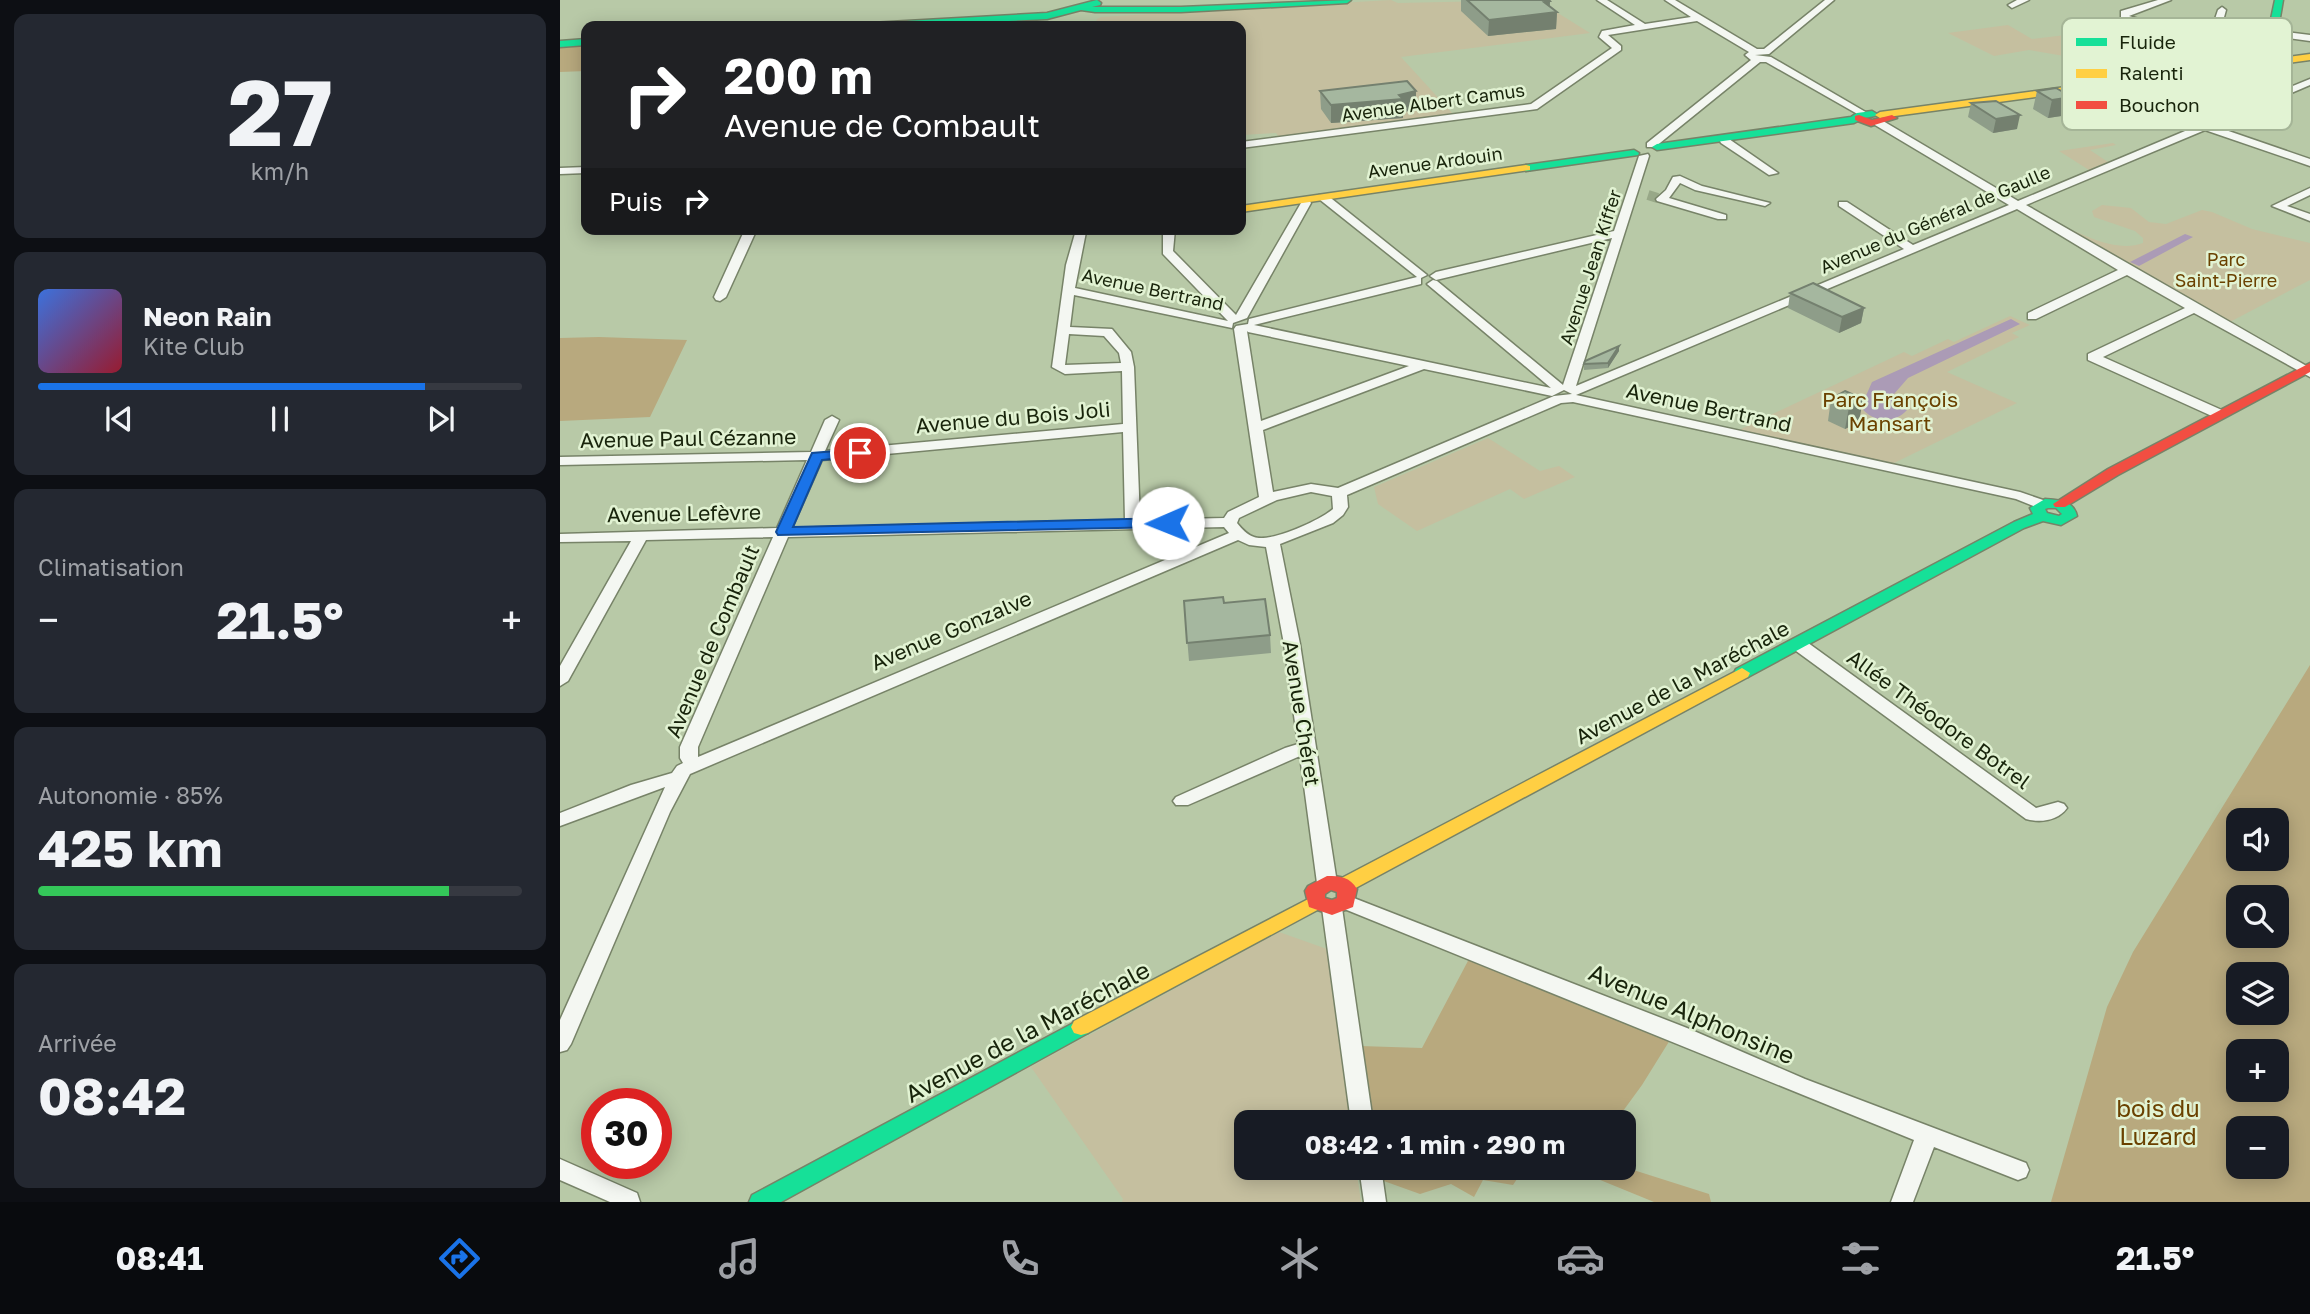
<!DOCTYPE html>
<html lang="fr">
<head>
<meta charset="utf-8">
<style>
  body { margin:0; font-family:"Golos Text",sans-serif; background:#242831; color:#f1f3f6; height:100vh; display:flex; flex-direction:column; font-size:26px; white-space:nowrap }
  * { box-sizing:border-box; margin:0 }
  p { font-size:23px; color:#9ea1a6 }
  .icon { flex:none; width:38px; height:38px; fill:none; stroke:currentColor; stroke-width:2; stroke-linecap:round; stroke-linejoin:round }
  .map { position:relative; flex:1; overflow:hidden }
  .details { display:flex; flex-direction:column; gap:14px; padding:14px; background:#0d0f14; width:560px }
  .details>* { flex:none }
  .banner { position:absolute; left:21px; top:21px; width:665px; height:214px; border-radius:14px; box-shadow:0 4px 18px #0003; background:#202124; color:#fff; overflow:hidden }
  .fabs { position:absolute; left:1666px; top:808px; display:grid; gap:14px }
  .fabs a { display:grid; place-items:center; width:63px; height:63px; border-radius:14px; background:#171b24; box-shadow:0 4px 18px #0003; font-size:35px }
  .speed { position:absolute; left:21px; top:1088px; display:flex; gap:14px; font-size:35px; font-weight:700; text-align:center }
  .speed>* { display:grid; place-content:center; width:91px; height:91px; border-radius:50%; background:#171b24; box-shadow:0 4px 18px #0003; line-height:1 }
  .speed .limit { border:10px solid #d22; background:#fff; color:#111 }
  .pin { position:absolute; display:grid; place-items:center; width:60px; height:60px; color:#fff; margin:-30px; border:4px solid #fff; border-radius:50%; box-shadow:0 2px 7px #0007 }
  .me { position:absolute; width:77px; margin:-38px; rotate:269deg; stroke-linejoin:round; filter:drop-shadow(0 0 5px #0008) }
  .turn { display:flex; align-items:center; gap:24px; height:147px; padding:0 28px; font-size:32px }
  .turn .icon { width:91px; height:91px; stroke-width:2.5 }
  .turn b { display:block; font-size:49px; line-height:60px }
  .then { display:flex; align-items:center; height:66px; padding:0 28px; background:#0003; gap:14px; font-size:26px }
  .big { font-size:52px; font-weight:700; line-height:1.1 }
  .details .tile { flex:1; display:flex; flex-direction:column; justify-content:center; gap:10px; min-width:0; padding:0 24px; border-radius:14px; background:#242831 }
  .details .dial { align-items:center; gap:0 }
  .dial b { font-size:91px; line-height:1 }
  .song { display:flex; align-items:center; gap:21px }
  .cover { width:84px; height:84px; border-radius:10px; background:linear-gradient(135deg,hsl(220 70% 55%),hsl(350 70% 35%)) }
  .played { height:7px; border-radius:4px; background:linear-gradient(90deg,#1a73e8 80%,#363941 80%) }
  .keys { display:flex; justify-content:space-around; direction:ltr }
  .heat { display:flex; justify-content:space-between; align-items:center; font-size:38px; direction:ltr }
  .charge { height:10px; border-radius:5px; background:linear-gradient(90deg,#34c759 85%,#363941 0) }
  .trip { position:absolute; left:674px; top:1110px; width:402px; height:70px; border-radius:14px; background:#171b24; box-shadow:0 4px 18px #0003; font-weight:700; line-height:70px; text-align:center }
  .tab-bar { display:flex; height:112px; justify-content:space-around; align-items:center; background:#090b0e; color:#9ea1a6 }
  .tab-bar .icon { width:49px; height:49px }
  .tab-bar .active { color:#1a73e8 }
  .tab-bar b { font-size:32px; color:#f1f3f6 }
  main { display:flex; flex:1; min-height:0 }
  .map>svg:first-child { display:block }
  .green { fill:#c5bf9f }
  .forest { fill:#b8a97e; fill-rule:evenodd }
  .water { fill:#ab9bb6 }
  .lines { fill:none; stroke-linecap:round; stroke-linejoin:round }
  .street-tunnel { stroke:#98a888; stroke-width:10; stroke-dasharray:10 5; stroke-linecap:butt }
  .street-casing { stroke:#778368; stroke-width:3 }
  .fast-casing { stroke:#778368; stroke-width:3 }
  .slow-casing { stroke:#778368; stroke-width:3 }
  .jam-casing { stroke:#778368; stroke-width:3 }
  .street { fill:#f4f7f2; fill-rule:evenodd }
  .fast { fill:#16e098; fill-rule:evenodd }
  .slow { fill:#ffcf43; fill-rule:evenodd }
  .jam { fill:#f24e42; fill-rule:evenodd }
  .wall { fill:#8e9d89 }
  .shaded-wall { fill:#74806f }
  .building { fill:#a5b79f; stroke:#74806f; stroke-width:2 }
  .route { fill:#1a73e8; stroke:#114b97; stroke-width:2 }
  .labels { text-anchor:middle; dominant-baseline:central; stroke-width:5; stroke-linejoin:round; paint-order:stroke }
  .far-street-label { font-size:18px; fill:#18240b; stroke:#e2f3d3 }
  .far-park-label { font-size:18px; fill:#6a4100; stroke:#e2f3d3 }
  .park-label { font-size:21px; fill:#6a4100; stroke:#e2f3d3 }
  .street-label { font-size:21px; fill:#18240b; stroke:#e2f3d3 }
  .near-street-label { font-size:24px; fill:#18240b; stroke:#e2f3d3 }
  .near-park-label { font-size:24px; fill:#6a4100; stroke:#e2f3d3 }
  .key { fill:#e2f3d3; stroke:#a5b597; stroke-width:2 }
  .key-label { font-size:19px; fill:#18240b }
</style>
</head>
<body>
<main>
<section class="details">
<div class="tile dial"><b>27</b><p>km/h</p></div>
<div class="tile">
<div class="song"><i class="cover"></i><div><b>Neon Rain</b><p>Kite Club</p></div></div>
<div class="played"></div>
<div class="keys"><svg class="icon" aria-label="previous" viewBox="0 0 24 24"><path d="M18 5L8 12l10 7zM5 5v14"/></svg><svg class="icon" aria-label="pause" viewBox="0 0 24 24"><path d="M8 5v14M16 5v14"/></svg><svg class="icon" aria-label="next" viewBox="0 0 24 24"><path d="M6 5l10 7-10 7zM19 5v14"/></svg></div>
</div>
<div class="tile"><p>Climatisation</p>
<div class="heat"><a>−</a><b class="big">21.5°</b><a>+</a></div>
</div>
<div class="tile"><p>Autonomie · 85%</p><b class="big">425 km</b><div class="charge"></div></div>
<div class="tile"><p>Arrivée</p><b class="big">08:42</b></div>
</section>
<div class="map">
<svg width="1750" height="1202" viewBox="0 0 1750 1202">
  <rect width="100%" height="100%" fill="#b8c9a7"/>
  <path class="green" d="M831,0L838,3L977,0L1030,33L841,57L894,115L720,138L716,133L681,135V26H535L537,19L541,17Z
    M1448,25L1472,39L1557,29L1581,42L1567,44L1569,46L1540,48L1550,54C1534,55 1522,43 1507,53L1509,55L1504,56L1469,50L1434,56L1388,33Z
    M1553,143L1556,145L1530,150L1548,162L1529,170L1499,151Z
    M1542,205L1571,208L1589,222L1606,224L1642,210L1652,212L1692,229L1750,243V280L1666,324L1500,225C1524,235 1557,253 1583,243V238L1575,231L1534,217L1532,211Z
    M1450,316L1470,325L1452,333L1459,337L1387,372L1457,403L1332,464L1179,430L1344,352L1352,356L1388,339L1394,342Z
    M928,438L980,471L999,466L1015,477L964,499L950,489L857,531L818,504L814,487Z
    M719,932L767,949L790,1122H686V1167H796L801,1202H562L563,1199L471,1067Z"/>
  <path class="forest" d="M26,46V71L0,72V48Z
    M39,337L127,340L90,417L0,421V338Z
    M1750,665V1202H1491L1547,1007L1573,952ZM1678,821H1717V859H1678ZM1678,898H1717V936H1678ZM1678,975H1717V1013H1678ZM1678,1052H1717V1090H1678ZM1678,1129H1717V1167H1678Z
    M909,959L1110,1040L1082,1085L1055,1122H812L800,1046L862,1048Z
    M819,1167H965L953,1185L923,1180L914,1197L891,1184L860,1194L821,1180Z
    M1019,1167H1064L1149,1194L1151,1202H1094L1028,1175Z"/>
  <path class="water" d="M1625,234L1633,237L1579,266L1570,262Z
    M1451,319L1460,324L1348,378L1334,394V401L1347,410C1335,424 1312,423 1301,407L1312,382Z"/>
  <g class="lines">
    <path class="street-tunnel" d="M1088,195L1101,199"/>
    <defs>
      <path id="street" d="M1037,0H1047L1085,24L1131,17L1105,0H1115L1197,49H1204L1265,0H1274L1209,54L1195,55L1211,57L1309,114L1301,116L1206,62H1200L1095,147H1087V143L1191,60L1185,55L1189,52L1137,21L1048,35L1061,46V50L977,109L681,148V142L971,104L1052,48L1039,37L1042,31L1075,25Z
        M1457,0H1469L1452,8L1448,5Z
        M1598,0H1611L1569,16L1608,28H1652L1658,10L1662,7L1666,10L1661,28L1683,26L1687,29L1683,32C1644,34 1594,42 1561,17V11Z
        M1711,30L1750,35V41L1714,36L1715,38L1711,41L1669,40L1665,37L1669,34L1709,35L1707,33Z
        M1513,52L1538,65L1558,64L1588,81L1580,83L1554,69L1534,70L1510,57L1508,55Z
        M1750,79V85L1654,126L1750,159V166L1645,130L1466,205L1750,368V377L1634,313L1543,357L1664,411L1666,414L1664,417H1654L1528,360V354L1625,308L1567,275L1476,319H1468V313L1558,270L1457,209L1016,395L1460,492L1486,501L1488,504L1486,507H1476L1456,499L1013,402L1001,403L787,495L788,507L783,515L773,523L720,544L740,644L777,883L774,888L767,890L760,888L757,883L740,756L628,805H616L613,801L616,797L725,748L738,744L724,644L706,547L689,545L678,540L130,774L110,812L11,1044L7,1050L0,1052V1020L105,787L0,826V813L71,785L112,773L117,766L123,763L120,758V747L213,537L86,540L8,681L0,686V666L71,541L0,542V534L217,528L247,460L0,465V457L251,452L265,420L272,416L279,420L265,451L563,424L562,371L505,374L492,367L506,265L516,230L526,232L515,288L668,321L603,254V229H615L613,251L676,315L741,203L739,200L748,198L751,203L687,318L673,323L672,328L514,295L510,327L552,329L571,352L574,367L580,520L664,518L668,512L699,497L674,329L676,326L688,324L689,319L857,277L759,199V195H767L867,275L861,278V284L694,325L991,388L867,284L873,280L877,281L1003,385L1052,238L876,280L870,276L876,272L1054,231L1079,156L1088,154L1089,156L1016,386L1344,249L1279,206V202H1287L1353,245L1449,205L1315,125V121H1323L1458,201L1637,126L1563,84V80H1569L1645,122ZM687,331L688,332L849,366L701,421ZM509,334L544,336L559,353L561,363L505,365ZM864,369L992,396L1004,390L1012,394L994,396L778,488L751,484L713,492L703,430ZM563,432L565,520L232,528L262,460ZM751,492L772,496L773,509C760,520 711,543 694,537C687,535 682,529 677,523L679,518L717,500ZM664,527L669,533L138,757V747L228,537Z
        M1165,138L1169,139L1218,173L1209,175L1161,143L1160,141Z
        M26,167V173L0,174V168Z
        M1120,176L1142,186L1210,203L1205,206L1135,190L1120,183L1109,198L1166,215V219H1158L1097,201L1096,199L1106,190L1113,177Z
        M1750,188V195L1727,206L1750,214V221L1712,206Z
        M185,229H197L166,297L160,301L156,300L154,297Z
        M1238,639L1244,640L1476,808L1498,802L1504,804L1507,808C1498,821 1480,823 1466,819L1232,648L1230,644L1232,640Z
        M786,895L1127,1028L1245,1079L1466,1163L1469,1170L1466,1177L1458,1180L1374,1147L1353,1202H1331L1354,1140L782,908L813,1122H791L762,908L765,903L776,902L779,897Z
        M0,1159L77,1193L80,1202H50L0,1180Z
        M799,1167H821L826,1202H804Z"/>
      <path id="fast" d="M537,0L541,3L540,5L532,7H621L791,0L787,3L621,12H535L521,10L487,19L353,26H307L311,23L487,13Z
        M1715,0H1723C1720,17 1715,57 1701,66L1696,63L1707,38Z
        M26,39V45L0,47V41Z
        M1312,111L1317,114L1315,116L1304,118L1294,123L1097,150L1092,147L1097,144L1291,117L1297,113Z
        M1074,150L1079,153L1078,155L966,171L961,168L966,165Z
        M1485,499C1499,500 1513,500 1517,516L1501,525L1483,521L1464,528L1188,677H1176L1174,673L1176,669L1454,522L1473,514L1470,508ZM1488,508H1496L1502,514L1499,516L1487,513L1485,509Z
        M521,1019L528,1021L531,1027L528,1033L221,1202H189L192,1195Z"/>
      <path id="slow" d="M1750,54V60L1320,118L1315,115L1320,112Z
        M966,165L970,166V170L681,212V206Z
        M1182,668L1190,673L1188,677L790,891L783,893L776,891L773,886L776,881Z
        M756,895L763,897L766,902L763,907L528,1033L521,1035L514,1033L511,1027L514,1021Z"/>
      <path id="jam" d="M1299,115L1312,120L1332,115L1337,118L1311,126L1295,120V116Z
        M514,229H541L536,232L516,234Z
        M1750,363V372L1558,475L1505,507H1495L1493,504L1548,469Z
        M767,876C780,876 790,877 797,889L793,907L772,915L749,907L745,891L748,886ZM771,890L777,892V898L772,900L765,898V894Z"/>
    </defs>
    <use href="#street" class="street-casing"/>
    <use href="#fast" class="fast-casing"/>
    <use href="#slow" class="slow-casing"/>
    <use href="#jam" class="jam-casing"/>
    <use href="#street" class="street"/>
    <use href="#fast" class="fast"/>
    <use href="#slow" class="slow"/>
    <use href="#jam" class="jam"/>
  </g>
  <path class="wall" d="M901,0H989L990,1V6L997,12L996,29L928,36L901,11Z
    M760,91H856V110L843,112V118L771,123L761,109Z
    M1477,91L1512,97L1508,115L1488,118L1473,109Z
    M1411,103L1457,129L1433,133L1408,117Z
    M1230,293L1304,308L1301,323L1279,333L1228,308Z
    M1059,346V351L1048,368L1024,370V364Z
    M1285,391L1299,422L1285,429L1268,421L1271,399Z
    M624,601L664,603L710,635L711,653L629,661Z"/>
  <path class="shaded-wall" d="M990,1L989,13L997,12L996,29L928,36L929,20L984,2Z
    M856,91V110L843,112V118L771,123V105Z
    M1512,97L1508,115L1488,118L1492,100Z
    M1460,115L1457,129L1433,133L1436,119Z
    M1304,308L1301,323L1279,333L1282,317Z
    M1059,346V351L1048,368V363Z
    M1303,399L1299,422L1285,429L1289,407Z"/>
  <path class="building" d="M907,0H989L990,1L984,2L997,12L929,20Z
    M847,81L856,91L839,95L843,99L771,105L760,91Z
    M1496,88L1512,97L1492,100L1477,91Z
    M1436,101L1460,115L1436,119L1411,103Z
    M1253,283L1304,308L1282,317L1230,293Z
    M1059,346L1048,363L1024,364L1025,361Z
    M1285,391L1303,399L1289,407L1271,399Z
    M663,597L664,603L705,599L710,635L627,643L624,601Z"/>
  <path class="route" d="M300,449L305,450V456L262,460L233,527L608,518L615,523L608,527L218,535L216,532L252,453Z"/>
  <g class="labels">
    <g class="far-street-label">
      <text transform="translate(873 102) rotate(-8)">Avenue Albert Camus</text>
      <text transform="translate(875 162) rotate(-8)">Avenue Ardouin</text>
      <text transform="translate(1375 219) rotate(-23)">Avenue du Général de Gaulle</text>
      <text transform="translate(1030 267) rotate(-72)">Avenue Jean Kiffer</text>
      <text transform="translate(593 289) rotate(12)">Avenue Bertrand</text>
    </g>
    <g class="far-park-label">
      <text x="1666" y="259">Parc<tspan x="1666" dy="21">Saint-Pierre</tspan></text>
    </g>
    <g class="park-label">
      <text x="1330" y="399">Parc François<tspan x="1330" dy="24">Mansart</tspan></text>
    </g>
    <g class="street-label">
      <text transform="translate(1149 407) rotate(12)">Avenue Bertrand</text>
      <text transform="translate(453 417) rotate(-5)">Avenue du Bois Joli</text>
      <text transform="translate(128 438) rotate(-1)">Avenue Paul Cézanne</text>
      <text transform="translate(124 513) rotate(-1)">Avenue Lefèvre</text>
      <text transform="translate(391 630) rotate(-23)">Avenue Gonzalve</text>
      <text transform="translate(152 641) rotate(-67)">Avenue de Combault</text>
      <text transform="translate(1122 682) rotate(-28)">Avenue de la Maréchale</text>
      <text transform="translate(742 713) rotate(81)">Avenue Chéret</text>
      <text transform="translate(1379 719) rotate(36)">Allée Théodore Botrel</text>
    </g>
    <g class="near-street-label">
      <text transform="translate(1132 1013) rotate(23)">Avenue Alphonsine</text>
      <text transform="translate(467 1031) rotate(-28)">Avenue de la Maréchale</text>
    </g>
    <g class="near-park-label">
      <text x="1598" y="1107">bois du<tspan x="1598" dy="28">Luzard</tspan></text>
    </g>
  </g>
  <rect x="1502" y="18" width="230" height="112" rx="10" class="key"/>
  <rect x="1516" y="38" width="31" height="8" fill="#16e098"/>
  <rect x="1516" y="69" width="31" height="9" fill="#ffcf43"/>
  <rect x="1516" y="101" width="31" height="8" fill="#f24e42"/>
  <g class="key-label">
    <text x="1559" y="49">Fluide</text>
    <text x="1559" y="80">Ralenti</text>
    <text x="1559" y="112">Bouchon</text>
  </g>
</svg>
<div class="fabs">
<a><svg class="icon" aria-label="sound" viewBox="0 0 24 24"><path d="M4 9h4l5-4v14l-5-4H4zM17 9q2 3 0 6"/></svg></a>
<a><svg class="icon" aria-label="search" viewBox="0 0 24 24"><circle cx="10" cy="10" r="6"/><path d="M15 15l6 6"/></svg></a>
<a><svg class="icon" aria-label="layers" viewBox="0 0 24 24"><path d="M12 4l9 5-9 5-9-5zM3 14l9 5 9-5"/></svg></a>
<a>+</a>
<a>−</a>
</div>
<div class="speed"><div class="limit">30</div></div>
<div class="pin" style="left:300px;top:453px;background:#d93025"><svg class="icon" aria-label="arrive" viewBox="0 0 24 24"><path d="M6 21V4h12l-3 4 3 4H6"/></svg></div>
<svg class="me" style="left:608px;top:523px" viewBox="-20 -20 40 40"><circle r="19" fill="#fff"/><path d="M0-13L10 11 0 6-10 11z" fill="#1a73e8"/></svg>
<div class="trip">08:42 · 1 min · 290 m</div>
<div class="banner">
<div class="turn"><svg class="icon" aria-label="right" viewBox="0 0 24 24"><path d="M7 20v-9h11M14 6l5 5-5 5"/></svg><div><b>200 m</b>Avenue de Combault</div></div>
<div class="then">Puis<svg class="icon" aria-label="right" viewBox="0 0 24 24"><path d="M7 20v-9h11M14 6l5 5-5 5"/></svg></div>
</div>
</div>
</main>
<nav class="tab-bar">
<b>08:41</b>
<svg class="icon active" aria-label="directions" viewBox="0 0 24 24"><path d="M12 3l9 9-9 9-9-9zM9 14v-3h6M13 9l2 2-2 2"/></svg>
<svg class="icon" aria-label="music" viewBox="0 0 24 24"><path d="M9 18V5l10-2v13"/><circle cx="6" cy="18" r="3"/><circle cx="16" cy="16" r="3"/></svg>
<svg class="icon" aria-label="phone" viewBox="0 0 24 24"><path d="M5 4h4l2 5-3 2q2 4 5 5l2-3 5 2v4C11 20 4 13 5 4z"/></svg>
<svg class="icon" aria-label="climate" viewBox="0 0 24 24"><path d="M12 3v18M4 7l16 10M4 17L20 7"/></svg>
<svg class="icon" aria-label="car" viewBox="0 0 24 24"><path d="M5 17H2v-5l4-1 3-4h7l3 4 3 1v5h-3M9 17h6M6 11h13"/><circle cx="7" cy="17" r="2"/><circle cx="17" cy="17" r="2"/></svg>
<svg class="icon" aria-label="filters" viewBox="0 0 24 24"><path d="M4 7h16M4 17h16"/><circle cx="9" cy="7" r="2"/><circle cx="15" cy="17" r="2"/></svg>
<b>21.5°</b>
</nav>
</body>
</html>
